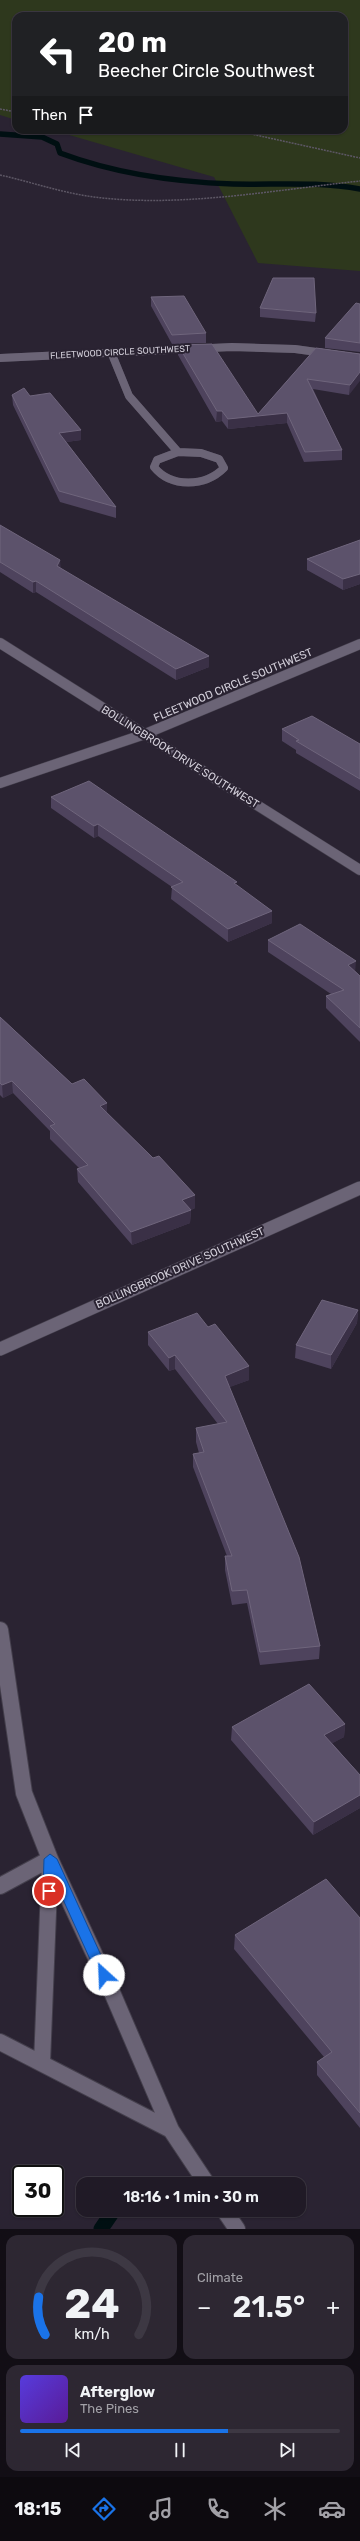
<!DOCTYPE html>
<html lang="en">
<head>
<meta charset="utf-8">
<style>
  body { margin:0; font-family:Rubik,sans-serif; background:#2d2732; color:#f1f3f6; height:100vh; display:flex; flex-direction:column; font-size:15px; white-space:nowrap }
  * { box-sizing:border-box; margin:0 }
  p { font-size:13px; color:#a2a1a7 }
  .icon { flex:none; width:22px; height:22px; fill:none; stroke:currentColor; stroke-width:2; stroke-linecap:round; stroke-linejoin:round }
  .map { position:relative; height:2229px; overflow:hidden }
  .side { display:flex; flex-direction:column; gap:6px; padding:6px; background:#120e15; flex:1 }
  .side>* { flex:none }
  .hud { position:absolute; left:12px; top:12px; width:336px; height:122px; border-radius:12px; box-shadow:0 1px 3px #0004,0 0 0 1px #3d3843; background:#202124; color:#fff; overflow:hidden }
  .speed { position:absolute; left:12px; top:2165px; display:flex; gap:8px; font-size:20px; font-weight:700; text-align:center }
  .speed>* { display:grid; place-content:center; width:52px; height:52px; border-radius:50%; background:#201a26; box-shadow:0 1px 3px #0004,0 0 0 1px #3d3843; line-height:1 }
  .speed .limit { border:2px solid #111; border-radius:6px; background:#fff; color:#111 }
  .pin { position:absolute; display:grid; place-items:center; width:34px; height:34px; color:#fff; margin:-17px; border:2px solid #fff; border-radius:50%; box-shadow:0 1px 4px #0007 }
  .me { position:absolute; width:44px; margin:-22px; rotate:335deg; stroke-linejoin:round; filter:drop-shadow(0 0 3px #0008) }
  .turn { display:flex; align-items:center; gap:14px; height:84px; padding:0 20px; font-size:18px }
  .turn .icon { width:52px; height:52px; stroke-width:2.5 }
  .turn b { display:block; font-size:28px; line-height:34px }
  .then { display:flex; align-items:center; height:38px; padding:0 20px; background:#0003; gap:8px; font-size:15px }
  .big { font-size:30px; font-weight:600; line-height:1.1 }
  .side .widget { flex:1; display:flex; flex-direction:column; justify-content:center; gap:6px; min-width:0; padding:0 14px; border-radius:12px; background:#2d2732 }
  .side .dial { align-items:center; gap:0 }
  .dial svg { height:104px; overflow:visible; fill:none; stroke:#3d3843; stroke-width:7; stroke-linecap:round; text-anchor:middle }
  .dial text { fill:#f1f3f6; stroke:none }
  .song { display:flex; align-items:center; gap:12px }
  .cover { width:48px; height:48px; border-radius:6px; background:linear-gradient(135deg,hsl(250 70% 55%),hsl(270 70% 35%)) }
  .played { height:4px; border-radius:2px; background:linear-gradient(90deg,#1a73e8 65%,#3d3843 65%) }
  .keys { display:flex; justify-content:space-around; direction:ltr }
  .heat { display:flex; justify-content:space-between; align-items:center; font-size:22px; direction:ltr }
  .side .tiles { flex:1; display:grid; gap:6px; grid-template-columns:1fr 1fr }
  .widget:last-child { grid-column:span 2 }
  .trip { position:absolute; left:76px; top:2177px; width:230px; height:40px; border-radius:12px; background:#201a26; box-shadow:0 1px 3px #0004,0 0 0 1px #3d3843; font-weight:600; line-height:40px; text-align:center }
  .dock { display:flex; height:64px; justify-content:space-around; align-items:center; background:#0d0a0f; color:#a2a1a7 }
  .dock .icon { width:28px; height:28px }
  .dock .selected { color:#1a73e8 }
  .dock b { font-size:18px; color:#f1f3f6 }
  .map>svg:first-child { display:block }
  .green { fill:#2e381d }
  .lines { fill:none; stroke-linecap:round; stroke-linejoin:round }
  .stream-far1 { stroke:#000f12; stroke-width:5.5 }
  .stream { stroke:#000f12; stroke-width:15 }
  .minor-far3-casing { stroke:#443f4c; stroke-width:8 }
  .minor-far2-casing { stroke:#443f4c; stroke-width:11 }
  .minor-far1-casing { stroke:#443f4c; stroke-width:14 }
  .minor-casing { stroke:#443f4c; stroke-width:18 }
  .path { stroke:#5d5765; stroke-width:1.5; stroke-dasharray:2 1; stroke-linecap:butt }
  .minor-far3 { stroke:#6b6476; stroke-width:8 }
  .minor-far2 { stroke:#6b6476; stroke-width:10 }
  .minor-far1 { stroke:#6b6476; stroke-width:13 }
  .minor { stroke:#6b6476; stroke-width:16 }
  .wall { fill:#4e435d }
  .shaded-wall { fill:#3a3046 }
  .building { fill:#5c526b; stroke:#6f657c }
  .route { fill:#1a73e8; stroke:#114b97 }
  .labels { text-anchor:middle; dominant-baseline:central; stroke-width:4; stroke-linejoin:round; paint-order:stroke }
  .far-street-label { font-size:9px; fill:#d3cfda; stroke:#2a2332 }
  .street-label { font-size:11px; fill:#d3cfda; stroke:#2a2332 }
</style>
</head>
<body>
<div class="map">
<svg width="360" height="2229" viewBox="0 0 360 2229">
  <rect width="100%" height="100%" fill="#2a2332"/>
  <path class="green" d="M0,0H360V271L258,263L214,177L52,130H344V16H16V120L0,115Z"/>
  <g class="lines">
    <path class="stream-far1" d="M0,134L42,137L57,144L60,153C116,174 173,182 233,184C275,185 318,181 360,189"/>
    <path class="stream" d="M101,2229L114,2210"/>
    <defs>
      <path id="minor-far3" d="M111,352L129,396L178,452
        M0,358L232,347L295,349L360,358
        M178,452L201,453L219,459L224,468C205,487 171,488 154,467L157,460Z"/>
      <path id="minor-far2" d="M0,643L360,870
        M0,783L145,734L360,644"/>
      <path id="minor-far1" d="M0,1349L360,1188"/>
      <path id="minor" d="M0,1630L24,1793L50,1859L111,1990L171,2130
        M0,1886L50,1859
        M0,2042L171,2130L207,2184
        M42,2063L50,1862
        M224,2210L237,2229"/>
    </defs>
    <use href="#minor-far3" class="minor-far3-casing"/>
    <use href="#minor-far2" class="minor-far2-casing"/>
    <use href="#minor-far1" class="minor-far1-casing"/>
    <use href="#minor" class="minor-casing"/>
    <path class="path" d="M0,109L16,112
      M233,130L360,158
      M0,175C31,182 63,193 94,197C182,208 273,190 360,181"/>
    <use href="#minor-far3" class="minor-far3"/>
    <use href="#minor-far2" class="minor-far2"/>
    <use href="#minor-far1" class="minor-far1"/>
    <use href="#minor" class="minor"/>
  </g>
  <path class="wall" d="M151,297L206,333V343L172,344L151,306Z
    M360,304V352L325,348V338Z
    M260,308L316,313L315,322L260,317Z
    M178,345L258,414L316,348L360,354L349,395L313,389L342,450V460L304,462L287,423L228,429L222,421L216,422L178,355Z
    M12,395L30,396L81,440L66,442L116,507V518L60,502L13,405Z
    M0,525L61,569L209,656V667L176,680L36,592L33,593L0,572Z
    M360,540V584L343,590L307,570V559Z
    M282,729L360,744V791L296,753V750L282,741Z
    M51,797L236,885L272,911V923L228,942L171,899L172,887L98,836L94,838L51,808Z
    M268,940L355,971L360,976V1042L326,1008V996L331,994L268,952Z
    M0,1017L72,1084L107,1113L153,1158L195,1195V1208L191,1210L190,1223L132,1245L78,1182L77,1169L79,1168L50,1139V1131L13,1093L3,1098L0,1095Z
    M358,1310L357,1323L331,1369L295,1358L296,1345Z
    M208,1327L249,1366V1380L229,1387L320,1646L319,1659L260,1665L247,1603L232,1605L225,1570V1556H227L193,1467V1454L199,1453L196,1442V1428L218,1424L175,1369L169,1371L148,1345V1332Z
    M345,1724L344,1737L332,1743L360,1775V1808L313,1835L231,1740L232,1727Z
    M360,1918V2128L317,2075V2062L324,2057L234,1949L235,1935Z"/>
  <path class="shaded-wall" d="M360,372V381L349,395L350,385Z
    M217,411H222V421L216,422Z
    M287,413V423L228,429V419Z
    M81,430V440L59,443V433Z
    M60,560L61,571L57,566Z
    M360,574V584L343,590V579Z
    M36,581V592L33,593V582Z
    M209,656V667L176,680V669Z
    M98,824V836L94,838V826Z
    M272,911V923L228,942V929Z
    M356,961L355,974L348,965Z
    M12,1081L13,1093L3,1098L2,1085Z
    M107,1103V1116L100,1106Z
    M195,1195V1208L191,1210L190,1223L132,1245L131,1232L182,1200Z
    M358,1310L357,1323L331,1369V1355Z
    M175,1355V1369L169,1371V1358Z
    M249,1366V1380L225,1389V1376Z
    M345,1724L344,1737L324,1748V1735Z
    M360,1795V1808L313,1835L314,1822Z"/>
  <path class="building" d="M273,278H314L316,313L260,308Z
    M184,296L206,333L172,335L151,297Z
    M356,303L360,304V343L325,338Z
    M212,344L258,414L316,348L360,354V372L350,385L307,379L342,450L305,452L287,413L228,419L222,411H217L178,345Z
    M24,388L30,396L50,393L81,430L59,433L116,507L59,491L12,395Z
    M0,525L60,560L57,566L209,656L176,669L36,581L33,582L0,562Z
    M360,540V574L343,579L307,559Z
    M312,716L360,744V779L296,741L299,740L282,729Z
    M89,781L237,882L234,883L272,911L228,929L171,887L183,882L98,824L94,826L51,797Z
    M300,924L356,961L348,965L360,976V1028L326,996L344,990L268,940Z
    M0,1017L72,1084L84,1079L107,1103L100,1106L153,1158L159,1156L195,1195L182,1200L191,1210L131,1232L77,1169L88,1165L50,1126L55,1124L12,1081L2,1085L0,1083Z
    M322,1300L358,1310L331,1355L296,1345Z
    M197,1313L208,1327L215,1324L249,1366L225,1376L299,1557L320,1646L260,1652L247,1590L232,1591L225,1556H232L193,1454L204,1452L196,1428L227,1422L175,1355L169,1358L148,1332Z
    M309,1684L345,1724L324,1735L360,1775V1795L314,1822L232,1727Z
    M326,1879L360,1918V2113L317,2062L332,2052L235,1935Z"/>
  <path class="route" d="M50,1854L57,1859L110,1975L109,1979H99L56,1884L54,1894L49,1896L43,1891L44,1859Z"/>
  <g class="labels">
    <g class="far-street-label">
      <text transform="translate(120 352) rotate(-3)">FLEETWOOD CIRCLE SOUTHWEST</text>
    </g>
    <g class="street-label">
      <text transform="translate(233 685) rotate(-23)">FLEETWOOD CIRCLE SOUTHWEST</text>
      <text transform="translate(180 757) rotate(32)">BOLLINGBROOK DRIVE SOUTHWEST</text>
      <text transform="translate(180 1268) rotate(-24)">BOLLINGBROOK DRIVE SOUTHWEST</text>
    </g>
  </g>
</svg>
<div class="speed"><div class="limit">30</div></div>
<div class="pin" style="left:49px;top:1891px;background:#d93025"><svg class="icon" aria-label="arrive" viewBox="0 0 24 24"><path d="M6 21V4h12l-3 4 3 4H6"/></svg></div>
<svg class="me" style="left:104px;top:1975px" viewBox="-20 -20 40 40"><circle r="19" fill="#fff"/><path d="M0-13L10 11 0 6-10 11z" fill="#1a73e8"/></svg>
<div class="trip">18:16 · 1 min · 30 m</div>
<div class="hud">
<div class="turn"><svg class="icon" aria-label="left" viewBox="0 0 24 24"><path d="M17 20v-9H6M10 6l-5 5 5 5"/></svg><div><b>20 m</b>Beecher Circle Southwest</div></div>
<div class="then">Then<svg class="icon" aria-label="arrive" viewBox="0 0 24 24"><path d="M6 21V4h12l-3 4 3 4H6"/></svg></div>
</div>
</div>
<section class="side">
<div class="tiles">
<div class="widget dial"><svg viewBox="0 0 100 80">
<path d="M14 69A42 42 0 1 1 86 69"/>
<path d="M14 69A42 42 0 0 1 9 40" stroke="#1a73e8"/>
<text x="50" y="56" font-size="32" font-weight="700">24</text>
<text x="50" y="72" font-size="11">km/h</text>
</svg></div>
<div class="widget"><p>Climate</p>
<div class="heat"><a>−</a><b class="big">21.5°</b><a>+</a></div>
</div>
<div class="widget">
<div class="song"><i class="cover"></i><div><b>Afterglow</b><p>The Pines</p></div></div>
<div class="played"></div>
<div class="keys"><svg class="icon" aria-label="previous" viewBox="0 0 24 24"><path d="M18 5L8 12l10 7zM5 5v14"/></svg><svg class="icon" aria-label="pause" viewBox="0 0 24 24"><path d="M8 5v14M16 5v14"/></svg><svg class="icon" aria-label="next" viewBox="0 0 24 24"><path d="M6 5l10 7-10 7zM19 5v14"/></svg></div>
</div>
</div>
</section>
<nav class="dock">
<b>18:15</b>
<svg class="icon selected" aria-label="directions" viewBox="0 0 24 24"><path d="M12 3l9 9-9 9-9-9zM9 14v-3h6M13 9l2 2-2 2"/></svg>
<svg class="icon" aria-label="music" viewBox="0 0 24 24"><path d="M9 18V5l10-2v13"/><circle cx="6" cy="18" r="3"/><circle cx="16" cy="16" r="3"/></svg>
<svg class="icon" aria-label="phone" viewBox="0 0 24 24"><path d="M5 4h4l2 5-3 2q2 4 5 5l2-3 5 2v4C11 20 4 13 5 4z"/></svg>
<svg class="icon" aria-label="climate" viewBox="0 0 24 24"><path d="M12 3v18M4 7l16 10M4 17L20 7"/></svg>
<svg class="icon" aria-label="car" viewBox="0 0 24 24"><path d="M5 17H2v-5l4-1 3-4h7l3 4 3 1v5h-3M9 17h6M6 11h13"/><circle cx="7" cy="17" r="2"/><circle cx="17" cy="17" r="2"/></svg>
</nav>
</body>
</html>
